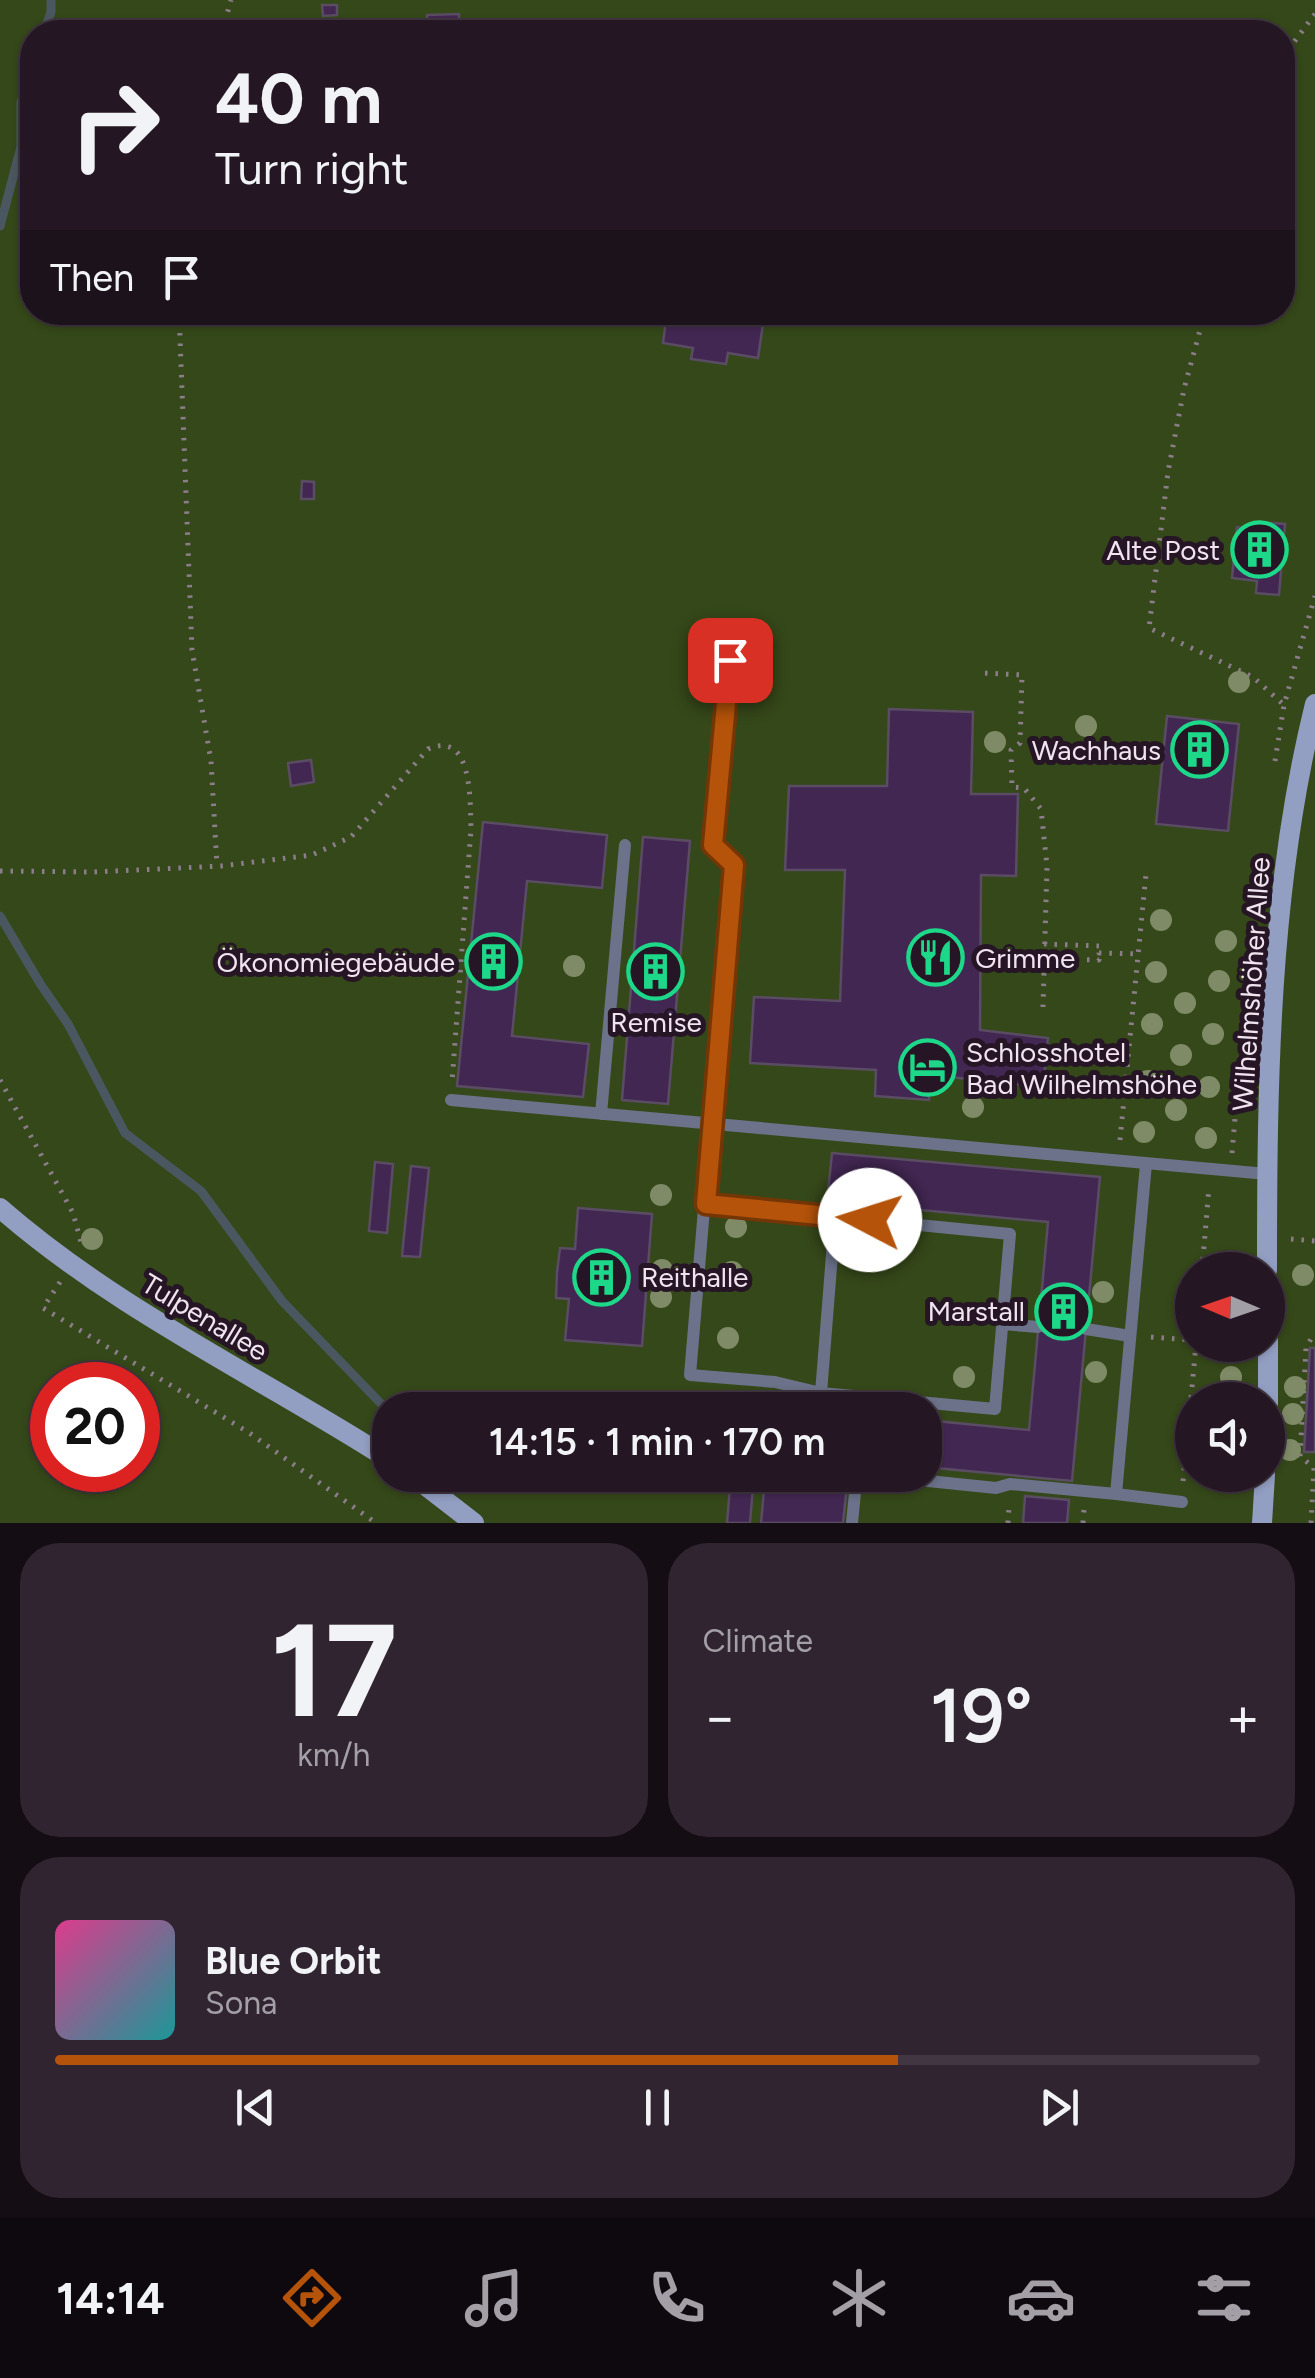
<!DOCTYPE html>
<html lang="en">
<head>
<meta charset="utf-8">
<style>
  body { margin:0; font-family:Figtree,sans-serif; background:#302430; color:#f1f3f6; height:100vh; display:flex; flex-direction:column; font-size:38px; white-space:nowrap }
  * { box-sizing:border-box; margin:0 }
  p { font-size:32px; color:#a39fa6 }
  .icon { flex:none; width:55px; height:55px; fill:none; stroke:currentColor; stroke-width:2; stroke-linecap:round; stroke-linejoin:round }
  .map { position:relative; height:1523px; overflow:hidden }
  .drawer { display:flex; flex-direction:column; gap:20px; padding:20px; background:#140d13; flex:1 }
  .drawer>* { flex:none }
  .guide { position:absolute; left:20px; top:20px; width:1275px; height:305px; border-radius:40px; box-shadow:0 2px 8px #0004,0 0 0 2px #413641; background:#241723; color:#f1f3f6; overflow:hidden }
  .needle { width:65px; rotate:272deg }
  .buttons { position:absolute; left:1175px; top:1252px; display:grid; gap:20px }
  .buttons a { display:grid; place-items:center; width:110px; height:110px; border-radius:50%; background:#241723; box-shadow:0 2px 8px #0004,0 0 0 2px #413641; font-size:50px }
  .speed { position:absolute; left:30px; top:1362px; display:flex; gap:20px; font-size:50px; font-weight:700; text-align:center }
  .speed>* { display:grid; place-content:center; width:130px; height:130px; border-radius:50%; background:#241723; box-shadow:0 2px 8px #0004,0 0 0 2px #413641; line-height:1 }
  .speed .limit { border:15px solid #d22; background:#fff; color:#111 }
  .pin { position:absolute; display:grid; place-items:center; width:85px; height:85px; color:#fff; margin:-42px; border-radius:20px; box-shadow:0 5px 15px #0006 }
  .me { position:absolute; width:110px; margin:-55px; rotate:275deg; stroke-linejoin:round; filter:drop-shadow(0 0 8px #0008) }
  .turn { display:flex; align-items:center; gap:35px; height:210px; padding:0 30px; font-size:45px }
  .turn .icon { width:130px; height:130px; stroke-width:2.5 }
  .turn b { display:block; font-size:70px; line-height:85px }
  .then { display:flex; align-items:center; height:95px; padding:0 30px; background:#0003; gap:20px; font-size:38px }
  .big { font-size:75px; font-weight:600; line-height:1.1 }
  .drawer .card { flex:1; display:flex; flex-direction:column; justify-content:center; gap:15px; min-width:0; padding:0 35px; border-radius:40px; background:#302430 }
  .drawer .dial { align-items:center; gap:0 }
  .dial b { font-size:130px; line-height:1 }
  .song { display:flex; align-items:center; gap:30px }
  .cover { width:120px; height:120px; border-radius:15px; background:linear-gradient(135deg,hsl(330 70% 55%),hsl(180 70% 35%)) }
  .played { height:10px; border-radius:5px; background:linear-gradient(90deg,#b45309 70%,#413641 70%) }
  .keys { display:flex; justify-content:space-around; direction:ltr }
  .heat { display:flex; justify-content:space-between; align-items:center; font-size:55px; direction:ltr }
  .drawer .tiles { flex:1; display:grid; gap:20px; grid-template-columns:1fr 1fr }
  .card:last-child { grid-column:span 2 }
  .trip { position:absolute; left:372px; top:1392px; width:570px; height:100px; border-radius:40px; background:#241723; box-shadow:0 2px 8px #0004,0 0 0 2px #413641; font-weight:600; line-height:100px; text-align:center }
  .tab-bar { display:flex; height:160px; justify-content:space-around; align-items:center; background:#0e090e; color:#a39fa6 }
  .tab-bar .icon { width:70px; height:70px }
  .tab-bar .selected { color:#b45309 }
  .tab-bar b { font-size:45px; color:#f1f3f6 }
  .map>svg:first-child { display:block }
  .green { fill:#354819; fill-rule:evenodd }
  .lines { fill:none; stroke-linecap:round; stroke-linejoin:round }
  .stream { stroke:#4b5760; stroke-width:9 }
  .building { fill:#432753; stroke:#5a4c63; stroke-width:2.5 }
  .path { stroke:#8b7d8a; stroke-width:5; stroke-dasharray:2.5 8; stroke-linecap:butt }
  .lane { stroke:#6b7289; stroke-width:12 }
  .secondary { stroke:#929ec2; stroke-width:20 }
  .tree { fill:#7f8b67 }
  .route-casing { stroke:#753606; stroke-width:25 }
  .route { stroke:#b45309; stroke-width:18 }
  .labels { text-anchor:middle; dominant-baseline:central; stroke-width:10; stroke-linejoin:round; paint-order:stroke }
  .poi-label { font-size:28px; fill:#f0e4ef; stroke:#261525; text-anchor:end }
  .street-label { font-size:28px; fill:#f0e4ef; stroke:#261525 }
</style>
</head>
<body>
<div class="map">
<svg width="1315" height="1523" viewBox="0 0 1315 1523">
  <rect width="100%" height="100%" fill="#301f2f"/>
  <path class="green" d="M0,0H1315V1523H0ZM32,32H1282V312H32ZM1192,1270H1268V1345H1192ZM52,1385H138V1470H52ZM1192,1400H1268V1475H1192ZM390,1410H925V1475H390Z"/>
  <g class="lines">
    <path class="stream" d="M44,32L51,12V0
      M0,226L21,147V102L32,68
      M0,916L41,985L68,1024L125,1133L201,1191L282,1301L390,1413"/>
  </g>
  <path class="building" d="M322,5H337V15L323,16Z
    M459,14V30L427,31V15Z
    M667,312H730L764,317L758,358L728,353L726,364L691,359L693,348L663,343Z
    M302,481L314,482V499H301Z
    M1261,522L1285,524L1279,595L1256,593L1257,581L1232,578L1237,527L1260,529Z
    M889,709L973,712L971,794H1018L1016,876L981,875L980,1030L1048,1038L1043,1087L930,1075L929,1100L875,1096L876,1070L750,1063L754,997L840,1001L845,870H785L789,786H887Z
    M1167,716L1239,724L1228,831L1156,824Z
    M311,760L314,782L291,786L288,763Z
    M483,822L607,835L602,888L527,881L512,1036L589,1044L583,1097L457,1086Z
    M643,837L690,841L668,1104L622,1100Z
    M832,1153L1100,1177L1072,1481L925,1467V1420L1029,1430L1048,1222L827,1201Z
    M375,1162L393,1164L387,1233L369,1231Z
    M411,1166L429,1168L420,1257L402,1256Z
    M578,1208L652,1214L642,1346L565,1340L569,1299L556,1298L557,1272L560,1248L575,1249Z
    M1310,1348H1315V1452H1304Z
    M635,1392L712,1400L711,1410H633Z
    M711,1403L783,1410H711Z
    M731,1475H754L750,1523H727Z
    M765,1479L847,1486L843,1523H761Z
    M1025,1496L1069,1500L1067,1523H1023Z"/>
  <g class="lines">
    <path class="path" d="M222,32L231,0
      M1282,70L1294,42L1315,14
      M179,312L192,650L211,761L217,866
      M1205,312L1184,389L1168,472L1149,628L1253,677L1284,705
      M985,673L1022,675L1020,743L1011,750L1012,787L1024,788L1041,809L1047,866L1043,1007
      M1275,761L1284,705L1315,596
      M0,871L94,872L221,866L312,855L351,837L428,749C473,729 470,802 471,829L452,1082
      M1253,904L1258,865
      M1044,944L1100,946L1099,953L1138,954
      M1045,959L1099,960V953
      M0,1080L73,1213L81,1242
      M1120,1140L1146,874
      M1232,1153L1247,980
      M1291,1239L1315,1241
      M1202,1270L1209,1187
      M60,1282L43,1308L248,1432L376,1523
      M1151,1337L1192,1340
      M1183,1481L1196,1345
      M1008,1523L1009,1506
      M1083,1523L1084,1509
      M1311,1523L1314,1468L1300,1456L1306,1348L1312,1337H1315"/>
    <path class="lane" d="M451,1100L1267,1174
      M601,1114L625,845
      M1146,1164L1116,1494L1182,1502
      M706,1204L1010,1234L995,1409L821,1393L775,1382L690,1375C705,1205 720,1035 733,865L713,845L730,660
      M1003,1324L1038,1327
      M1086,1329L1130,1336
      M821,1393L835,1217
      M870,1475L996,1488L1010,1484L1116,1494
      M852,1523L856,1483L869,1475"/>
    <path class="secondary" d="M0,1208C118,1311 259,1376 390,1460
      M1267,1270C1267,1081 1269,889 1315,704
      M1268,1295V1405
      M412,1475L474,1523
      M1262,1523L1265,1475"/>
  </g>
  <g class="tree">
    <circle cx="1239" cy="682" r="11"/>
    <circle cx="1086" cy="726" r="11"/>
    <circle cx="995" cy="742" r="11"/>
    <circle cx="1161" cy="920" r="11"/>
    <circle cx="1226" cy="941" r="11"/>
    <circle cx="574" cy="966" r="11"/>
    <circle cx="1156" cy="972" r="11"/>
    <circle cx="1219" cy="981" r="11"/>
    <circle cx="1185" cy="1003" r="11"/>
    <circle cx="1152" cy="1024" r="11"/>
    <circle cx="1213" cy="1034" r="11"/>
    <circle cx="1181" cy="1055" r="11"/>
    <circle cx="1148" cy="1081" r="11"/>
    <circle cx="1209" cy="1087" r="11"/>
    <circle cx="973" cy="1107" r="11"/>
    <circle cx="1176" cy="1110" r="11"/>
    <circle cx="1144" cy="1132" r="11"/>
    <circle cx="1206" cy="1138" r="11"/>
    <circle cx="661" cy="1195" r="11"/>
    <circle cx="736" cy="1227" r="11"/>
    <circle cx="92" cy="1239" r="11"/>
    <circle cx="662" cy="1270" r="11"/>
    <circle cx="732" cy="1272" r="11"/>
    <circle cx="1303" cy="1275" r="11"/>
    <circle cx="1103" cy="1292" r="11"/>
    <circle cx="661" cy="1297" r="11"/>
    <circle cx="728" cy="1338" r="11"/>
    <circle cx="1096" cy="1372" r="11"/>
    <circle cx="964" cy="1377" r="11"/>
    <circle cx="1231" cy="1377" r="11"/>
    <circle cx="1295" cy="1387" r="11"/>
    <circle cx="1293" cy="1414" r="11"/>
    <circle cx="1290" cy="1450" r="11"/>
  </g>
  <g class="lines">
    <defs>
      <path id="route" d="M730,660L713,845L734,865L706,1204L870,1220"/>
    </defs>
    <use href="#route" class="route-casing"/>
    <use href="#route" class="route"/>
  </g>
  <defs>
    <symbol id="building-ring" viewBox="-11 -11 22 22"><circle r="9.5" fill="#261525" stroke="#1dd888" stroke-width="1.5"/><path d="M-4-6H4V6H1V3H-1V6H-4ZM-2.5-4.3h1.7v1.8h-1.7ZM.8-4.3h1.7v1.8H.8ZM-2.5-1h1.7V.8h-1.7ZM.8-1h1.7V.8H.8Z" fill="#1dd888"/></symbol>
    <symbol id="restaurant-ring" viewBox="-11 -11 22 22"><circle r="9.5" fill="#261525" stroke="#1dd888" stroke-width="1.5"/><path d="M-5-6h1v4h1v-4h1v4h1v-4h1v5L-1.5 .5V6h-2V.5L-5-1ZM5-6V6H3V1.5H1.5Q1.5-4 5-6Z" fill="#1dd888"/></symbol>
    <symbol id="hotel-ring" viewBox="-11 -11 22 22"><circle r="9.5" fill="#261525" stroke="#1dd888" stroke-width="1.5"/><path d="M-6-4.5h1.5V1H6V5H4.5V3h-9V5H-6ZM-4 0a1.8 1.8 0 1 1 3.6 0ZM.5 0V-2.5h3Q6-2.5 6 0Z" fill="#1dd888"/></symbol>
  </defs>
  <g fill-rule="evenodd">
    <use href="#building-ring" x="1228" y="518" width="63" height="63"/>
    <use href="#building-ring" x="1168" y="718" width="63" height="63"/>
    <use href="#restaurant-ring" x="904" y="926" width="63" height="63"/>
    <use href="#building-ring" x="462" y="930" width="63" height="63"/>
    <use href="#building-ring" x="624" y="940" width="63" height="63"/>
    <use href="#hotel-ring" x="896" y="1036" width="63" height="63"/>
    <use href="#building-ring" x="570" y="1246" width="63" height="63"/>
    <use href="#building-ring" x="1032" y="1280" width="63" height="63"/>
  </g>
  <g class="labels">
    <g class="poi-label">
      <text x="1220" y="550">Alte Post</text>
      <text x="1161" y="750">Wachhaus</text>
      <text x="975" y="958" text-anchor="start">Grimme</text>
      <text x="455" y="962">Ökonomiegebäude</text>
      <text x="656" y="1022" text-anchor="middle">Remise</text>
      <text x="966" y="1052" text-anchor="start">Schlosshotel<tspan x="966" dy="32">Bad Wilhelmshöhe</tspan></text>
      <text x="641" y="1277" text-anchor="start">Reithalle</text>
      <text x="1025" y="1311">Marstall</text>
    </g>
    <g class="street-label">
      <text transform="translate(1251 984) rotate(-86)">Wilhelmshöher Allee</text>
      <text transform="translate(205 1317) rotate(31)">Tulpenallee</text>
    </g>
  </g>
</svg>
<div class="buttons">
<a><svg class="needle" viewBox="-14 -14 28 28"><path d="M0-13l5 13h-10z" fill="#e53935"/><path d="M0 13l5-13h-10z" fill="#a39fa6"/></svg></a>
<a><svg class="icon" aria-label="sound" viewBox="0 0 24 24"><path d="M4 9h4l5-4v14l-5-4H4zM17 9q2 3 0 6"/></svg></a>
</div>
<div class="speed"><div class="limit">20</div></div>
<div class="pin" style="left:730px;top:660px;background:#d93025"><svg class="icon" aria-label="arrive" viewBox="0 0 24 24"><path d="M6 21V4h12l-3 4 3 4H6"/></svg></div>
<svg class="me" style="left:870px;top:1220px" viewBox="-20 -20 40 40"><circle r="19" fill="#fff"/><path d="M0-13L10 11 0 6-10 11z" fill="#b45309"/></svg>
<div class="trip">14:15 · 1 min · 170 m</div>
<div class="guide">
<div class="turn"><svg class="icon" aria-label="right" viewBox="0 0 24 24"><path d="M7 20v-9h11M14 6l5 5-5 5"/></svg><div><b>40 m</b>Turn right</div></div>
<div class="then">Then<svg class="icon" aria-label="arrive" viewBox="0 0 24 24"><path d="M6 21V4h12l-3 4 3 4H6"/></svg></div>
</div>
</div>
<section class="drawer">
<div class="tiles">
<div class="card dial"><b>17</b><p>km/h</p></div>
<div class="card"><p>Climate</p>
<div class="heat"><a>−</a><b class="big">19°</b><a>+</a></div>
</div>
<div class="card">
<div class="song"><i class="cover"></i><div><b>Blue Orbit</b><p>Sona</p></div></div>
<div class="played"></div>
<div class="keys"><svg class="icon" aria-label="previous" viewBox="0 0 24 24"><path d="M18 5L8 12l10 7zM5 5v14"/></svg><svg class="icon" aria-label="pause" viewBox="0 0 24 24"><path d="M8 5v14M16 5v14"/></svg><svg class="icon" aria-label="next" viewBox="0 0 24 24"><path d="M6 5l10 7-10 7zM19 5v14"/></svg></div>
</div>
</div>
</section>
<nav class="tab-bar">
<b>14:14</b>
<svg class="icon selected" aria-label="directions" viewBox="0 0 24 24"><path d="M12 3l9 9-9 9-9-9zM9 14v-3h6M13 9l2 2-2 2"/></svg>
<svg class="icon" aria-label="music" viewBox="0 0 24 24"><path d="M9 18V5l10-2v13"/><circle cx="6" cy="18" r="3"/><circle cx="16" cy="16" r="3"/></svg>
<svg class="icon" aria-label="phone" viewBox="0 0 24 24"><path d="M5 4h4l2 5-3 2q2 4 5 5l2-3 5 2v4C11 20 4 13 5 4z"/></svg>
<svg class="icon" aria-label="climate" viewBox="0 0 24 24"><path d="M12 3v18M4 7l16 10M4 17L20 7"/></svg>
<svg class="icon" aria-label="car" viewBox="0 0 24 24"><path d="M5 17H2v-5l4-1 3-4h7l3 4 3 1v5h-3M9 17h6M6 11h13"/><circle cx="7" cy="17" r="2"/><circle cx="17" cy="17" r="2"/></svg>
<svg class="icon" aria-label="filters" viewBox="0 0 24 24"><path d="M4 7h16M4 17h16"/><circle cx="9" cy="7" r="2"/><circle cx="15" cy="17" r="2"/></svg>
</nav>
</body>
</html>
